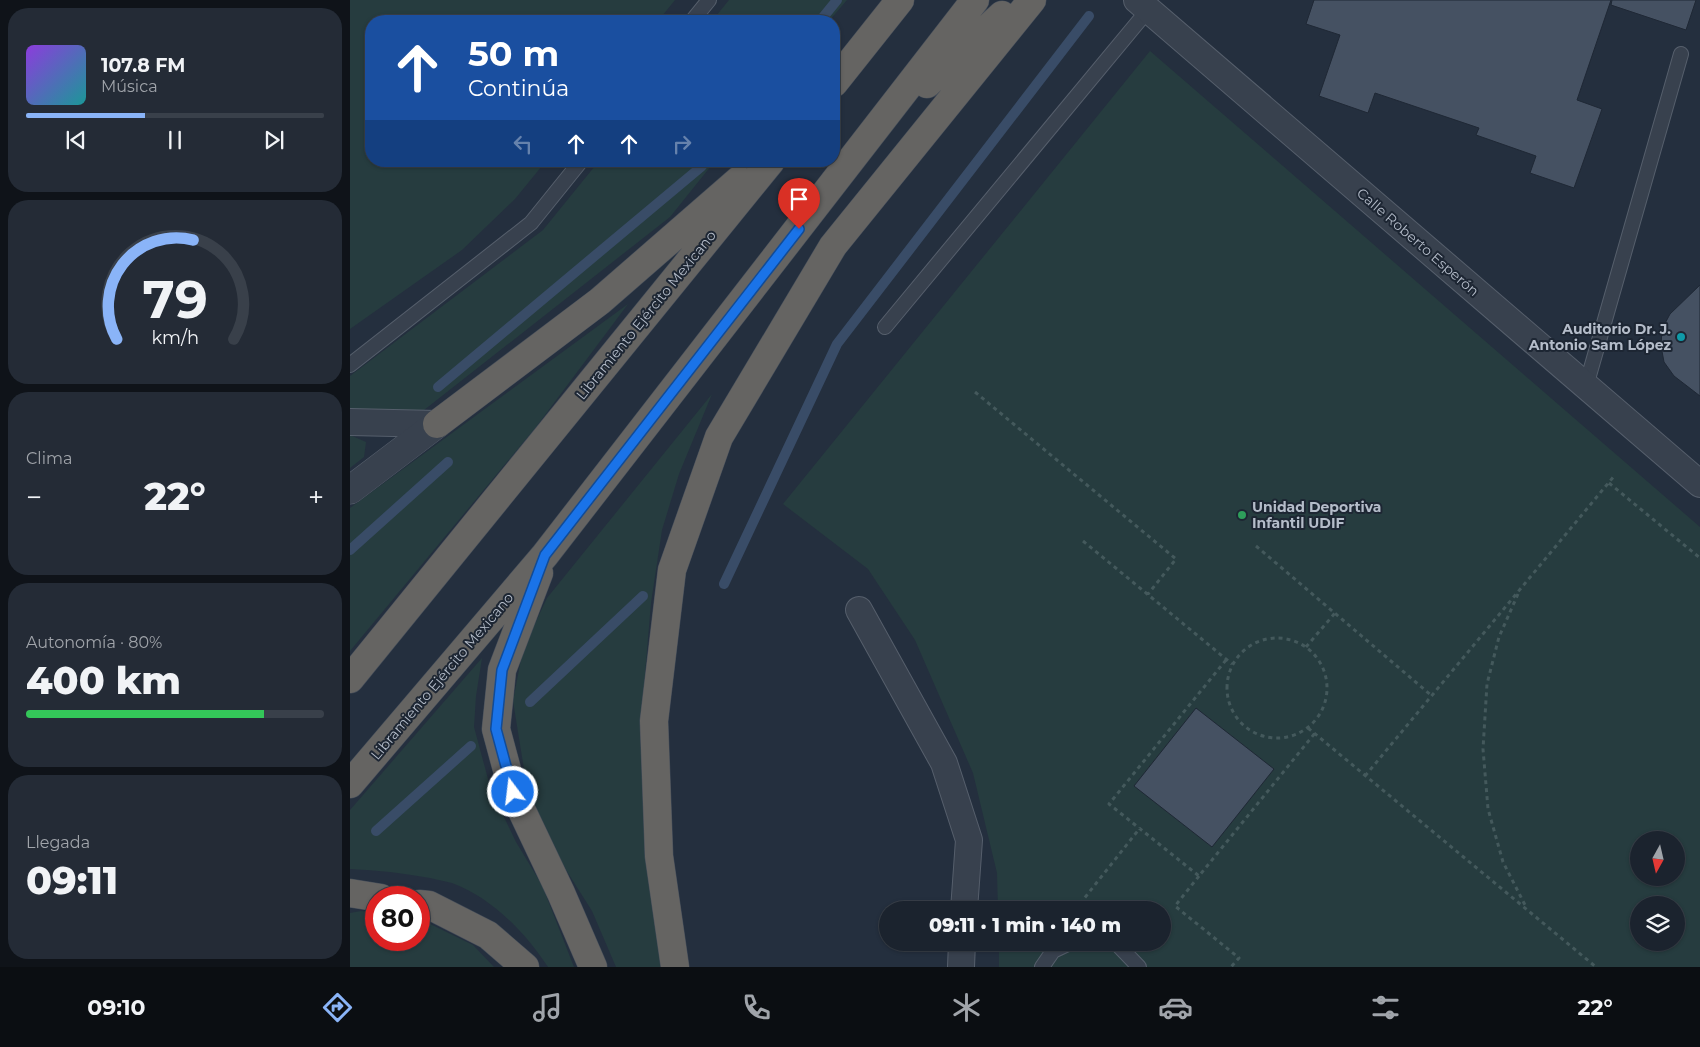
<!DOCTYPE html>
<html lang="es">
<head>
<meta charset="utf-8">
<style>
  body { margin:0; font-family:Montserrat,sans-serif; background:#242b36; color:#f1f3f6; height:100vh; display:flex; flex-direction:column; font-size:19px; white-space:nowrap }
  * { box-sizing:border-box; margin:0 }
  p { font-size:16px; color:#a0a4aa }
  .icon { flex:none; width:28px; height:28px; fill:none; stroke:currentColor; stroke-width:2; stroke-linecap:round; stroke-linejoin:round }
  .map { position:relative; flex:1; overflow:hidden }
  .sheet { display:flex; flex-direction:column; gap:8px; padding:8px; background:#0f1319; width:350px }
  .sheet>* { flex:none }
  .top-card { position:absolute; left:15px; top:15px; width:475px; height:152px; border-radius:20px; box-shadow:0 1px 4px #0004,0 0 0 1px #39404a; background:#1a4fa0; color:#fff; overflow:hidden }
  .needle { width:32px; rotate:188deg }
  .controls { position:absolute; left:1280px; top:831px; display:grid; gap:10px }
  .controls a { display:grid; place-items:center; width:55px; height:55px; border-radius:50%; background:#1b232e; box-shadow:0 1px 4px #0004,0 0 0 1px #39404a; font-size:25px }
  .speed { position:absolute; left:15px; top:886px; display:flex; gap:10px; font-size:25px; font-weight:700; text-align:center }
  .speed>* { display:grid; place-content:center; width:65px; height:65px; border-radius:50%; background:#1b232e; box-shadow:0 1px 4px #0004,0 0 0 1px #39404a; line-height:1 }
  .speed .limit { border:8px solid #d22; background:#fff; color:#111 }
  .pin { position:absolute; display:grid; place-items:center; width:42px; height:42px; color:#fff; margin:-51px -21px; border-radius:50% 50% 50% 0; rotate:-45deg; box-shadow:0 0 5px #0007 }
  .pin .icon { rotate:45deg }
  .me { position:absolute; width:55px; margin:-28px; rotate:345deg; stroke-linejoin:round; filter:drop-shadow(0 0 4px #0008) }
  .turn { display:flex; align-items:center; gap:18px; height:105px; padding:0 20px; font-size:22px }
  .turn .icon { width:65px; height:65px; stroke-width:2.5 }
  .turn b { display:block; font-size:35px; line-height:42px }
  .lanes { display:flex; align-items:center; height:48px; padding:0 20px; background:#0003; justify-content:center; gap:25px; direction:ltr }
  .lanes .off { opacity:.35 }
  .big { font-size:38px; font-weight:800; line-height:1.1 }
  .sheet .card { flex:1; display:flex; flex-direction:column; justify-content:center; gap:8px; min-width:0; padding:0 18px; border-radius:20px; background:#242b36 }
  .sheet .dial { align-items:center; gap:0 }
  .dial svg { height:130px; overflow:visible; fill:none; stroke:#39404a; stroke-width:7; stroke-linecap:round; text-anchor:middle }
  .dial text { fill:#f1f3f6; stroke:none }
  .song { display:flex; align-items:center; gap:15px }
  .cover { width:60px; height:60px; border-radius:8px; background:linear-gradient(135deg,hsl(270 70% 55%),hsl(180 70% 35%)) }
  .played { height:5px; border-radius:2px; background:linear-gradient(90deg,#8ab4f8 40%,#39404a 40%) }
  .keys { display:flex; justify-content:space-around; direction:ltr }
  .heat { display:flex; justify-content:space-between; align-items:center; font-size:28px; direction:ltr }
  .charge { height:8px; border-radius:4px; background:linear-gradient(90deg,#34c759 80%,#39404a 0) }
  .trip { position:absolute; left:529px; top:901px; width:292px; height:50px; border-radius:25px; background:#1b232e; box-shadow:0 1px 4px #0004,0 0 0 1px #39404a; font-weight:800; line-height:50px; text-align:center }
  .tabs { display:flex; height:80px; justify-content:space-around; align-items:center; background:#0b0e12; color:#a0a4aa }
  .tabs .icon { width:35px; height:35px }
  .tabs .selected { color:#8ab4f8 }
  .tabs b { font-size:22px; color:#f1f3f6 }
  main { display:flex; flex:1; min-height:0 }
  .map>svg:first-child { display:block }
  .green { fill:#263c3f; fill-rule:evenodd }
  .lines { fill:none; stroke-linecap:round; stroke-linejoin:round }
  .stream { stroke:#394c67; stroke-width:10 }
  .building { fill:#455162; stroke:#1f2835 }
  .service-casing { stroke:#565f6c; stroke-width:16 }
  .minor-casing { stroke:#565f6c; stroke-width:28 }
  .tertiary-casing { stroke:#565f6c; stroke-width:29 }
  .trunk-casing { stroke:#434c59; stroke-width:29 }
  .path { stroke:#44595c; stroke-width:3; stroke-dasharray:4 4; stroke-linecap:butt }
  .service { stroke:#38414e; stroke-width:14 }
  .minor { stroke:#38414e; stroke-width:26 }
  .tertiary { stroke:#38414e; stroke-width:28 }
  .trunk { stroke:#656462; stroke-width:28 }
  .route-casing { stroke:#114b97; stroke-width:12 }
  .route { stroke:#1a73e8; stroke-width:9 }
  .culture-dot { fill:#0f9aa8; stroke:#1d2633; stroke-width:2 }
  .leisure-dot { fill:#2e9e5b; stroke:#1d2633; stroke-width:2 }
  .labels { text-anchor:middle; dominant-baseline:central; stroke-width:4; stroke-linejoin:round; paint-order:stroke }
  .street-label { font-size:14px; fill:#b4bcc9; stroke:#1d2633 }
  .poi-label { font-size:14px; font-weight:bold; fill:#b4bcc9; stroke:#1d2633; text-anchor:end }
</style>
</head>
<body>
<main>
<section class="sheet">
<div class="card">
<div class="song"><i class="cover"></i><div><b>107.8 FM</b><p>Música</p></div></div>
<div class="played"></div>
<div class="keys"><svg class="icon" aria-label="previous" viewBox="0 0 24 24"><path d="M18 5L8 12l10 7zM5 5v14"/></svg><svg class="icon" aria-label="pause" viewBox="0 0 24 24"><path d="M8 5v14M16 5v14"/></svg><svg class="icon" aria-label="next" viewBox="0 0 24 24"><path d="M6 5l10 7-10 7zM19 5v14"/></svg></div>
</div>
<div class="card dial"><svg viewBox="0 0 100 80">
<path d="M14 69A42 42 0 1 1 86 69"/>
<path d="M14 69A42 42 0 0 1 61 8" stroke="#8ab4f8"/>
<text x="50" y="56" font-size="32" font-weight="700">79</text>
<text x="50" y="72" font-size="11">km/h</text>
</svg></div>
<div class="card"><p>Clima</p>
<div class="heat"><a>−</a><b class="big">22°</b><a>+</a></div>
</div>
<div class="card"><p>Autonomía · 80%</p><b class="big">400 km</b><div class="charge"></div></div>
<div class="card"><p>Llegada</p><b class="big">09:11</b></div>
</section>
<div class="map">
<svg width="1350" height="967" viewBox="0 0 1350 967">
  <rect width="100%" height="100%" fill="#242f3e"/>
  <path class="green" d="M0,0H325L308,21H21V161H196L165,199L112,250L0,329Z
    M379,0H497L479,21H362Z
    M800,51L1350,527V967H649V943L812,942V910H648L647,873L623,773L565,640L518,569L433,504ZM1289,840H1326V878H1289ZM1289,905H1326V942H1289Z
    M249,161H365L320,217L69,414L0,412V376L193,230Z
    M278,304L186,427L0,651V508Z
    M362,394L329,474L312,530L301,603L294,686L295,788L313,967H266L242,911L211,862L178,794L163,701L173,649L197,598Z
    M0,435L16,442L14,457L0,468Z
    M132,658L126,696L124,727L141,790L166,842L192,885L224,967H198C175,932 142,898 102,883C95,881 87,880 80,878C53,873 27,870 0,869V810Z
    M11,911L26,913V940H69V918L70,919L123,945L144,967H0V913Z"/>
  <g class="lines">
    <path class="stream" d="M470,21L487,0
      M88,387L351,167L356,161
      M0,550L98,462
      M374,584L487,344L739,16
      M180,702L293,596
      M26,831L121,746"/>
  </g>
  <path class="building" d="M964,0H1261L1227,100L1252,109L1224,188L1180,173L1186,156L1126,135L1129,128L1025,93L1018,113L969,96L990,35L956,24Z
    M1262,0H1346L1336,30L1261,5Z
    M1350,285V396L1324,376L1314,362L1311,346L1312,329L1320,314Z
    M846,708L924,769L862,847L784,786Z"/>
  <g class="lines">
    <defs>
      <path id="service" d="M342,21L359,0
        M535,327L798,10
        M0,365L181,223L231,161
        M1236,386L1331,54
        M765,942L789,967
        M692,967L703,951L722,942"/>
      <path id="minor" d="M787,0L1350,484
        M0,422L87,424
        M509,610L594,763L619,840L614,910
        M611,967L612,942"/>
      <path id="tertiary" d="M0,490L87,424"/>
      <path id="trunk" d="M484,83L550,0
        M577,84L652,15
        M87,424L250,301L389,180
        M189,573L152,670L146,729L163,792L211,893L243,967
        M0,679L421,161
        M0,784L195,555L625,0
        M0,893L31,898
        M69,904L79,905L138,935L175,967
        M325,967L309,856L304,721L322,570L369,437L483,246L682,0"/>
    </defs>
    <use href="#service" class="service-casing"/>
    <use href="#minor" class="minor-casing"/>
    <use href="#tertiary" class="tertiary-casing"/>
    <use href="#trunk" class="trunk-casing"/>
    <path class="path" d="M625,392L826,559L798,594
      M1259,483L1350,558
      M733,541L882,664
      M906,546L1082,696
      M1168,594L1149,637L1137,684L1133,749L1138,809L1153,862L1176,907
      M877 688a50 50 0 1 1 100 0a50 50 0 1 1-100 0Z
      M956,647L985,613
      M876,660L759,804L849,876L965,733
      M958,728L1246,967
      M1015,776L1265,475
      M849,876L825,906L889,958L881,967
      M725,910L790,828"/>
    <use href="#service" class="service"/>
    <use href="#minor" class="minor"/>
    <use href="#tertiary" class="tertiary"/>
    <use href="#trunk" class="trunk"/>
  </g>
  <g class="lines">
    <defs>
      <path id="route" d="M163,792L146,729L152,670L195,555L449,229"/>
    </defs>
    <use href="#route" class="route-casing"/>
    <use href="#route" class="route"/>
  </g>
  <circle class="culture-dot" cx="1331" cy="337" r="5"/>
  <circle class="leisure-dot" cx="892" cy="515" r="5"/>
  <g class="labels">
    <g class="street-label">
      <text transform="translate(1068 242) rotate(41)">Calle Roberto Esperón</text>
      <text transform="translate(296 315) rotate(-51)">Libramiento Ejército Mexicano</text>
      <text transform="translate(92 676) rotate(-50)">Libramiento Ejército Mexicano</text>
    </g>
    <g class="poi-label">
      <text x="1321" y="329">Auditorio Dr. J.<tspan x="1321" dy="16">Antonio Sam López</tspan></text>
      <text x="902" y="507" text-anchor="start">Unidad Deportiva<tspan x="902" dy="16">Infantil UDIF</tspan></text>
    </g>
  </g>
</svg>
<div class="controls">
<a><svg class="needle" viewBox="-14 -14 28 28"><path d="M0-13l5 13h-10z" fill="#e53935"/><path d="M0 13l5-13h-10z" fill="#a0a4aa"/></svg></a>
<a><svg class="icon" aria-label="layers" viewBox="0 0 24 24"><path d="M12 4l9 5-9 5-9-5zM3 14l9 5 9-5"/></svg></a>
</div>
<div class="speed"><div class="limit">80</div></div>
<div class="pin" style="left:449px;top:229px;background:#d93025"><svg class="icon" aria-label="arrive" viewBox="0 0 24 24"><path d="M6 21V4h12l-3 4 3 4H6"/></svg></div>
<svg class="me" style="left:163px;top:792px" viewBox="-20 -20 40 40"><circle r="17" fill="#1a73e8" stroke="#fff" stroke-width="3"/><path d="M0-11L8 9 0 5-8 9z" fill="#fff"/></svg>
<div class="trip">09:11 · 1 min · 140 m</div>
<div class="top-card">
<div class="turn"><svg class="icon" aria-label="ahead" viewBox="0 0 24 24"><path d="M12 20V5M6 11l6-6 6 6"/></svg><div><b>50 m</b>Continúa</div></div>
<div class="lanes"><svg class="icon off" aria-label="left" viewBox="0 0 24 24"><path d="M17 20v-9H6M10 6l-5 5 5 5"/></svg><svg class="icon" aria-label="ahead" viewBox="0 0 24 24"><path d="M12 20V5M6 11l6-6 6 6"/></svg><svg class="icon" aria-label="ahead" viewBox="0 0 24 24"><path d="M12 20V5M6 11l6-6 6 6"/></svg><svg class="icon off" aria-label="right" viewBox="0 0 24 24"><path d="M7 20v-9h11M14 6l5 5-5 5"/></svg></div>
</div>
</div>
</main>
<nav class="tabs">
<b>09:10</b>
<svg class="icon selected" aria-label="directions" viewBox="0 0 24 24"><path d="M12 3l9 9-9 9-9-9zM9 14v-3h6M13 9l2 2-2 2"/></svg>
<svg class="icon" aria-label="music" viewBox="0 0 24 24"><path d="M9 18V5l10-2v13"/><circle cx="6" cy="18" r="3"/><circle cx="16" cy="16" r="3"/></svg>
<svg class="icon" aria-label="phone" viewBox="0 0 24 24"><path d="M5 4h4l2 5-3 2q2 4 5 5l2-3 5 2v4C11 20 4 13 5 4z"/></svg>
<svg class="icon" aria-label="climate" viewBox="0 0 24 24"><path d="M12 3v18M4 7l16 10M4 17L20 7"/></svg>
<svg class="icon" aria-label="car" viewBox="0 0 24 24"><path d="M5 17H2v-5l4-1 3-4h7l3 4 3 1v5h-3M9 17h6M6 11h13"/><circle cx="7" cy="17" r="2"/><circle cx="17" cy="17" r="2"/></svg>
<svg class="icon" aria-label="filters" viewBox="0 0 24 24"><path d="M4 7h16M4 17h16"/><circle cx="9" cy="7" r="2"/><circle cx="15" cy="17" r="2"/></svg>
<b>22°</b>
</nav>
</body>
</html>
